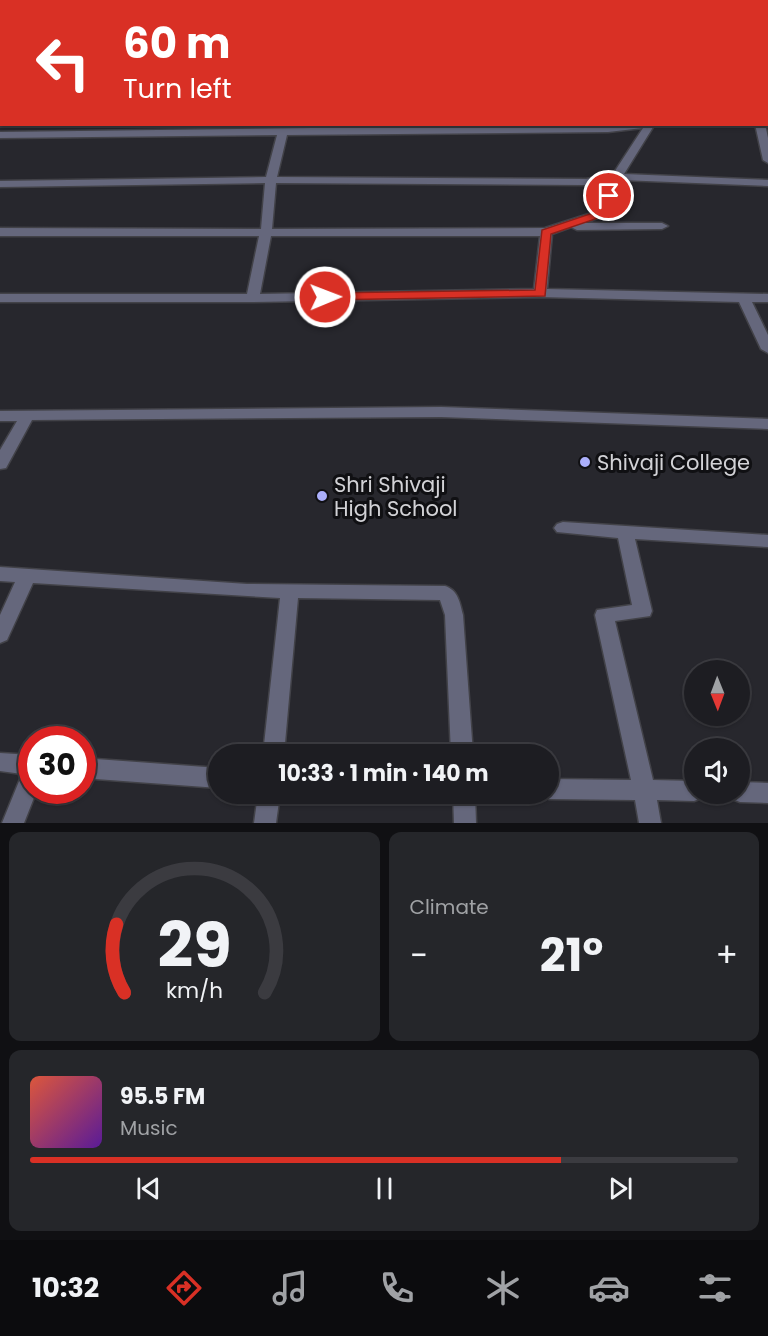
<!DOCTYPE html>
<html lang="en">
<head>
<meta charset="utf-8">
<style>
  body { margin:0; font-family:Poppins,sans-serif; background:#25262a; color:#f1f3f6; height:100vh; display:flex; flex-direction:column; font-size:22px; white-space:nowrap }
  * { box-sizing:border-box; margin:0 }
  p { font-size:20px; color:#a0a2a5 }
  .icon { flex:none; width:33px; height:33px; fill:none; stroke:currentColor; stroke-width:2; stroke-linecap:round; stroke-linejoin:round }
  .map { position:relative; height:823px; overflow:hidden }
  .drawer { display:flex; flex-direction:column; gap:9px; padding:9px; background:#101013; flex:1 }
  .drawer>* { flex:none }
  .guide { position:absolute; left:0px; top:0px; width:768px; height:126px; box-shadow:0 2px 4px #0004,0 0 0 2px #3b3b40; background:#d93025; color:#fff; overflow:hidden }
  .needle { width:39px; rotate:179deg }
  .tools { position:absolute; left:684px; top:660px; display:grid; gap:12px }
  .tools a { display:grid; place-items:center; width:66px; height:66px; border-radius:50%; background:#1d1d22; box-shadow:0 2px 4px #0004,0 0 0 2px #3b3b40; font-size:30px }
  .speed { position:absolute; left:18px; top:726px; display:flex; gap:12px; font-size:30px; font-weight:700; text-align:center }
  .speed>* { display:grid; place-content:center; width:78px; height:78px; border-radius:50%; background:#1d1d22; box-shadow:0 2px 4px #0004,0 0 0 2px #3b3b40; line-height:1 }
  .speed .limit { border:9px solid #d22; background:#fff; color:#111 }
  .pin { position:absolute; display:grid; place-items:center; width:51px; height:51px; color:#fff; margin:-26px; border:3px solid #fff; border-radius:50%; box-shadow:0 2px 6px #0007 }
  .me { position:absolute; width:66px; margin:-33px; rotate:89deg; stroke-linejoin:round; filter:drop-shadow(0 0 4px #0008) }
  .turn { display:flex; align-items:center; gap:21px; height:126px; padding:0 24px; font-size:27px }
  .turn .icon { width:78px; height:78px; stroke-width:2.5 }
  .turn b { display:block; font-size:42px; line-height:51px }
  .big { font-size:45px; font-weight:700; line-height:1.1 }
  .drawer .widget { flex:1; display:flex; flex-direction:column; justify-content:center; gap:9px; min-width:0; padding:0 21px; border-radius:12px; background:#25262a }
  .drawer .dial { align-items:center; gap:0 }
  .dial svg { height:156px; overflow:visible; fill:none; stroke:#3b3b40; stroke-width:7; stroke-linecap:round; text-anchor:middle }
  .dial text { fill:#f1f3f6; stroke:none }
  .song { display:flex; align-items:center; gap:18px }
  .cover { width:72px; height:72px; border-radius:9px; background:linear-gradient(135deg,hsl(10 70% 55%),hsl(270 70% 35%)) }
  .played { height:6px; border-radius:3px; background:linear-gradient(90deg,#d93025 75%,#3b3b40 75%) }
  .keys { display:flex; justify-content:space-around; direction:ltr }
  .heat { display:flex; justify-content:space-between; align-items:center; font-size:33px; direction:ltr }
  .drawer .tiles { flex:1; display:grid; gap:9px; grid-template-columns:1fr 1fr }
  .widget:last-child { grid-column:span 2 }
  .trip { position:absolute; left:208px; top:744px; width:351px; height:60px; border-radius:30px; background:#1d1d22; box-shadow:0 2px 4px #0004,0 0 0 2px #3b3b40; font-weight:700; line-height:60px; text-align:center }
  .menu { display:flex; height:96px; justify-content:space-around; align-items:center; background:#0c0c0e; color:#a0a2a5 }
  .menu .icon { width:42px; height:42px }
  .menu .selected { color:#d93025 }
  .menu b { font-size:27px; color:#f1f3f6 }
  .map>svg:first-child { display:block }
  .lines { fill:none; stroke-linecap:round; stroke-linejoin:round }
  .minor-casing { stroke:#424248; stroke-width:3 }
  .minor { fill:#65677c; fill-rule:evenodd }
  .route { fill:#d93025; stroke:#8d1f18; stroke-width:1.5 }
  .poi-dot { fill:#abaffb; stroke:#101013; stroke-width:2 }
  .labels { text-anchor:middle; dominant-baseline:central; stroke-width:6; stroke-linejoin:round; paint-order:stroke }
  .poi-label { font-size:21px; fill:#d2d2d6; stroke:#101013; text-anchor:start }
</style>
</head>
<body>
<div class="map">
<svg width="768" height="823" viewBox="0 0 768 823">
  <rect width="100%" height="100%" fill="#27272d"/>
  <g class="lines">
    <defs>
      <path id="minor" d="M250,0H258L250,2Z
        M766,2H768V6H766Z
        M0,16H2V20H0Z
        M766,31H768V35H766Z
        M0,50H2V56H0Z
        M766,52H768V58H766Z
        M766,75H768V81H766Z
        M0,90H2V96H0Z
        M766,101H768V107H766Z
        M622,124H655L624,174L768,180V186L621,180L604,216L583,223H662L668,226L662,229L577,230L571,227L552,234L547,289L768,294V302H752L768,335V353L761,349L739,302L540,297L253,302H0V294H247L259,236H0V228L261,229L265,183L0,187V181L266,177L277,135L0,138V132ZM643,128L613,174L586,179L277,177L287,135L608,132ZM610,181L595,212L545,228L272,229L276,183L586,185ZM271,236H540L534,289L260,294Z
        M755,124H765L768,138V163L763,160Z
        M441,407L768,419V429L441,417L32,420L6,468L0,469V450L17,421H0V411Z
        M563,522L768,535V547L635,539L652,611L650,616L615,621L653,780L694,781V794H704L702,798L694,801L657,800L661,823H639L635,800L549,799L540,794H549V779L631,780L595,615L597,610L632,605L618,538L557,532L554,528L557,524Z
        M0,567L247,584L445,586C458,590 460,603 463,615L473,754H451L445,615L440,600L298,598L284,754H263L280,598L33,583L7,640L0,643V615L15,582L0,581Z
        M0,753L32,755V790H37L24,823H2L22,774L0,771Z
        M82,758L219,768V788L82,778Z
        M740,782L768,783V803L740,802L732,799L730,794H740Z
        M258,794H280L276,823H254Z
        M453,794H475L476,823H454Z"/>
    </defs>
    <use href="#minor" class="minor-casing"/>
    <use href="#minor" class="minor"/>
  </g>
  <path class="route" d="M609,193L614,196L604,216L551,234L545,296L325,300L319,297L325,293L535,290L542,230L596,212L604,196Z"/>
  <g class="poi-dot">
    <circle cx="585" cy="462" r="6"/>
    <circle cx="322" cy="496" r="6"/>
  </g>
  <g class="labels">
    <g class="poi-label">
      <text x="597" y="462">Shivaji College</text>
      <text x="334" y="484">Shri Shivaji<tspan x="334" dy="24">High School</tspan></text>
    </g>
  </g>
</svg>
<div class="tools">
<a><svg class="needle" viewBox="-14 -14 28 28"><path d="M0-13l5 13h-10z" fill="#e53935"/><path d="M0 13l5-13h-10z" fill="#a0a2a5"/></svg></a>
<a><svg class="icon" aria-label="sound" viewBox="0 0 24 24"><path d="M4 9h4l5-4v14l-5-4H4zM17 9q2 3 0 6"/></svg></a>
</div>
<div class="speed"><div class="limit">30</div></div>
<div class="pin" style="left:609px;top:196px;background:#d93025"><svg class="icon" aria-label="arrive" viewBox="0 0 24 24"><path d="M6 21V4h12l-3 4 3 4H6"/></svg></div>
<svg class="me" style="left:325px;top:297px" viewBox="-20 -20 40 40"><circle r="17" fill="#d93025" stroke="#fff" stroke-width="3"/><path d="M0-11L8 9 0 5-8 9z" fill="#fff"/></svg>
<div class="trip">10:33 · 1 min · 140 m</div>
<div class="guide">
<div class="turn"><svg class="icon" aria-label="left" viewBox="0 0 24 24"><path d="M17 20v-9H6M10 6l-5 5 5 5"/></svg><div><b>60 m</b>Turn left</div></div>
</div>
</div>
<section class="drawer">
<div class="tiles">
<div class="widget dial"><svg viewBox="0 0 100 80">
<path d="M14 69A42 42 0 1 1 86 69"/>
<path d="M14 69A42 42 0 0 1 10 34" stroke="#d93025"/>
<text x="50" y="56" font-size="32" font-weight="700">29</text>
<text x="50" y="72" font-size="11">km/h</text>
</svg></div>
<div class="widget"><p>Climate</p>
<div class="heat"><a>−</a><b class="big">21°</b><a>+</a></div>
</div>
<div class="widget">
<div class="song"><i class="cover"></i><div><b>95.5 FM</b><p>Music</p></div></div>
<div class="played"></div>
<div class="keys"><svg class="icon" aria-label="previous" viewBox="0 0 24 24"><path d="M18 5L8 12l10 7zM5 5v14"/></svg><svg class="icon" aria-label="pause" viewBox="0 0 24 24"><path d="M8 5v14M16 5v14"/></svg><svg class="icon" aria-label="next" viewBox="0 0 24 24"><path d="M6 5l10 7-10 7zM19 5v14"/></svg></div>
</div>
</div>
</section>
<nav class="menu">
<b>10:32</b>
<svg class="icon selected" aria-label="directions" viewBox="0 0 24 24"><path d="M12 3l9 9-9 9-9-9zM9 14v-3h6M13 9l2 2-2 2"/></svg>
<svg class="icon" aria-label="music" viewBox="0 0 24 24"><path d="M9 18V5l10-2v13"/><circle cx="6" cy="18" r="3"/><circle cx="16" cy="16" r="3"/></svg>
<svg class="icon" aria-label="phone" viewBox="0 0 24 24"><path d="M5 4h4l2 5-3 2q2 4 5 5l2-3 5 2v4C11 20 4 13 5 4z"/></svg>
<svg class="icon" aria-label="climate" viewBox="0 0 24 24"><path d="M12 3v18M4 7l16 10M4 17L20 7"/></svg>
<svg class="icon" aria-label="car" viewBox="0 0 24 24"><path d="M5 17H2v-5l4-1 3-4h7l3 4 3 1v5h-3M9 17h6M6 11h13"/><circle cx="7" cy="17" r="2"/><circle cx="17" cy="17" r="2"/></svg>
<svg class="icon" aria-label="filters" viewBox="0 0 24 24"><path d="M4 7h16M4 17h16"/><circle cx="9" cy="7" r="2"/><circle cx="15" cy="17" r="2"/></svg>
</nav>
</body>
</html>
